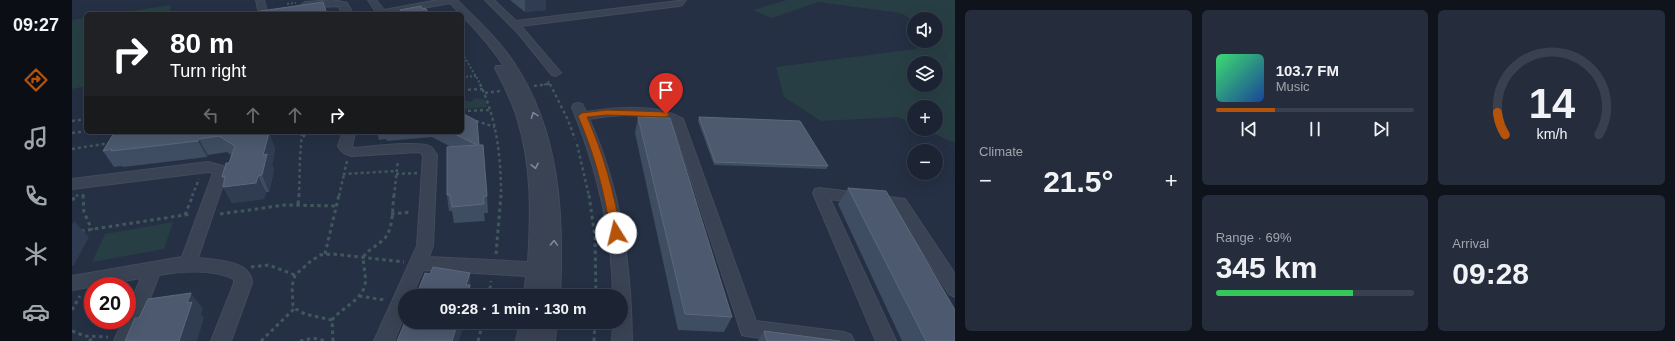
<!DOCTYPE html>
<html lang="en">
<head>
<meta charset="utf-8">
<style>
  body { margin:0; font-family:Helvetica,sans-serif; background:#252c3b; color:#f1f3f6; height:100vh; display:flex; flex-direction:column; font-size:15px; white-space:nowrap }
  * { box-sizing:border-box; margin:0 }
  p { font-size:13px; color:#a0a4ac }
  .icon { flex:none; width:22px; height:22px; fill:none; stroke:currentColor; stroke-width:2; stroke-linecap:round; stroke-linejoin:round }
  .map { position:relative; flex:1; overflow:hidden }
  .panel { display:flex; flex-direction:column; gap:10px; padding:10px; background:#0f141c; width:720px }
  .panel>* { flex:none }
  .top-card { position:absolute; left:12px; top:12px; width:380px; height:122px; border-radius:6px; box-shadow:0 4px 16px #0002,0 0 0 1px #3a414e; background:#202124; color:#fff; overflow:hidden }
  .tools { position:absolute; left:835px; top:12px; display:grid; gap:8px }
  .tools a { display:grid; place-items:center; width:36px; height:36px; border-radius:50%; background:#1c2433; box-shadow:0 4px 16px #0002,0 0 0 1px #3a414e; font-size:20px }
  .speed { position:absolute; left:12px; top:277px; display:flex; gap:8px; font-size:20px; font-weight:700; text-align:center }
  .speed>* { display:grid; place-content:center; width:52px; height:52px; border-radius:50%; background:#1c2433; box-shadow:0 4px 16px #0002,0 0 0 1px #3a414e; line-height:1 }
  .speed .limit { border:6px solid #d22; background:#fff; color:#111 }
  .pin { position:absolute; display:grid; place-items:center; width:34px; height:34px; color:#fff; margin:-41px -17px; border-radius:50% 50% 50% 0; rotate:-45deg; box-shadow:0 0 4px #0007 }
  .pin .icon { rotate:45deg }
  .me { position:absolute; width:44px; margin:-22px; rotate:351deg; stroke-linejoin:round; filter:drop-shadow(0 0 3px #0008) }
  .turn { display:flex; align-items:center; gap:14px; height:84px; padding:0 20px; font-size:18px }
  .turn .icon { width:52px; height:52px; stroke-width:2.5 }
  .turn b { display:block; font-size:28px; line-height:34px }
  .lanes { display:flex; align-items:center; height:38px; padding:0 20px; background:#0003; justify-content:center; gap:20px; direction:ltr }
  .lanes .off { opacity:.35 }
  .big { font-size:30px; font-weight:800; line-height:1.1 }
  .panel .card { flex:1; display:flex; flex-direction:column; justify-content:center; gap:6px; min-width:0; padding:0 14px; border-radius:6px; background:#252c3b }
  .panel .dial { align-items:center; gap:0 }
  .dial svg { height:104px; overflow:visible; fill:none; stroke:#3a414e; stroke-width:7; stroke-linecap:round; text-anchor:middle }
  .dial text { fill:#f1f3f6; stroke:none }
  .song { display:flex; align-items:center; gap:12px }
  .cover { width:48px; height:48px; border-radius:6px; background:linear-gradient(135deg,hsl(140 70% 55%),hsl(220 70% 35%)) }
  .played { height:4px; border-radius:2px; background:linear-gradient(90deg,#b45309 30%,#3a414e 30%) }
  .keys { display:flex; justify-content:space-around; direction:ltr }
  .heat { display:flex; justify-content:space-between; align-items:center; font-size:22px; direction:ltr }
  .charge { height:6px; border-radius:3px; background:linear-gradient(90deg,#34c759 69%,#3a414e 0) }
  .panel .tiles { flex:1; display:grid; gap:10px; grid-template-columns:repeat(3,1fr) }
  .card:first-child { grid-row:span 2 }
  .trip { position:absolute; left:326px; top:289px; width:230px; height:40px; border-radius:20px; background:#1c2433; box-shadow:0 4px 16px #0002,0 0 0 1px #3a414e; font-weight:800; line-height:40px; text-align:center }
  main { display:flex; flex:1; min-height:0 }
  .tabs { display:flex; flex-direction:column; width:72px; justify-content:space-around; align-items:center; background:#0b0e14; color:#a0a4ac }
  .tabs .icon { width:28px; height:28px }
  .tabs .on { color:#b45309 }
  .tabs b { font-size:18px; color:#f1f3f6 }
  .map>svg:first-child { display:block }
  .green { fill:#273f44; fill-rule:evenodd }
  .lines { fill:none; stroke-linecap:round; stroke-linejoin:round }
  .minor-casing { stroke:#434b5c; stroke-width:2 }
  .path-far2 { stroke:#40585c; stroke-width:2; stroke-dasharray:2 2; stroke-linecap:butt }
  .path-far1 { stroke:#40585c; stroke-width:2.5; stroke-dasharray:3 3; stroke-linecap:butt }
  .path { stroke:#40585c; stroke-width:3; stroke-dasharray:3.5 3.5; stroke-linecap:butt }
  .minor { fill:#394353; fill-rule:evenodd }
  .wall { fill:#3f4d62 }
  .shaded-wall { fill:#2f3c51 }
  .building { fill:#4c596e; stroke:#5c697c }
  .oneway { stroke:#7e8796 }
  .route { fill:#b45309; stroke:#753606 }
</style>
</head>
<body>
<main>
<nav class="tabs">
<b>09:27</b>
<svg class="icon on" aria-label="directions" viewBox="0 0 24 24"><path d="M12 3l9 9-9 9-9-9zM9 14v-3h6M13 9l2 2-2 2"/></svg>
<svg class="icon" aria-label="music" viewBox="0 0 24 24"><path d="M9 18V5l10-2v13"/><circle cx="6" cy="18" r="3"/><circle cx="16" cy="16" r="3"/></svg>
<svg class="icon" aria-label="phone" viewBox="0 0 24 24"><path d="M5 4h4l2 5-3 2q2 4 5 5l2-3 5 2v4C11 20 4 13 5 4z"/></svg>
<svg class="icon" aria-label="climate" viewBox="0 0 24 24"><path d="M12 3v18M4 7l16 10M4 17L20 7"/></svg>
<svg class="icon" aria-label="car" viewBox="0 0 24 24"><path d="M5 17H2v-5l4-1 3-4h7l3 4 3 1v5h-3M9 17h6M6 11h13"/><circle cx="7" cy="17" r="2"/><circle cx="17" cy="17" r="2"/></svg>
</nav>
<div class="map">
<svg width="883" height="341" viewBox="0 0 883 341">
  <rect width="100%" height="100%" fill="#253044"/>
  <path class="green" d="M715,0H883V143L852,129H864V107H842V124L825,117L749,121L712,97L704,67L844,49L854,41H864V19H842V21L829,13L746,2L700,18L681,10ZM842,63H864V85H842Z
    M99,5L97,14H39Z
    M14,18V86L0,89V20Z
    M403,98L413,100L415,107L390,109V99L399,102Z
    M101,222L92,249L20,262L33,234Z"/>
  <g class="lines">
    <defs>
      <path id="minor" d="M184,0H192L195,12L193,14H187Z
        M261,0L275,3L281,14H271L266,6L233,8L229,5L233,2Z
        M296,0H304L312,10L366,0H385C405,20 426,39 442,63C488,132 492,215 488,296H470V290V296H452L454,276L351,270L340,296H333V314L322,341H302L345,246L351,155L347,152L280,156C273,154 270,153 266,146L271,132L283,133L280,146L281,148C296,147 349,140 359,147C361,149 363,153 365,155L361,246L357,257L456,262C459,215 460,167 446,121C441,103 432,85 423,68L424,66H432L433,68L448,94L458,120C442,71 413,38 378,3L320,14H301L304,12Z
        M413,0H422L444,21L614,0L610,5L607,6L449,26L489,73L484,76L480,75L446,33Z
        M506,103L510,104L514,112C544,107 585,103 611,119L684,321L772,332L779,335L782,341C751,341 698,341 670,335L601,124C581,111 540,115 517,119C549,189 559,264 560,341H540L541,322H549V296H541C540,230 525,168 500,107L502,104Z
        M136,162L151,166L155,173L126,258C144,260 179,260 180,283L159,341H139L162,283V279C141,269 110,271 87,275L62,341H42L51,320H55V311L69,278L0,290V276L110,257L141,173L136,172L0,189V179Z
        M748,188L833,199L883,274V297L877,294L823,208L758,199L824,341H804L741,193L743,189Z
        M448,322H466L465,329L467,322H485L483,341H444Z"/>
    </defs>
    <use href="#minor" class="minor-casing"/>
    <path class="path-far2" d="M215,4L224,3
      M390,53L409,85
      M390,77L405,76
      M476,81L478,85
      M468,85L478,84"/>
    <path class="path-far1" d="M408,84C425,120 429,157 429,196
      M478,84L496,120L503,139
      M462,86L476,84
      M390,90L411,89
      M413,93L428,91
      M390,111L418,110
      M0,121L14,119
      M404,121L423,127
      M0,133L14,131
      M231,137L236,132
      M505,144L517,196
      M0,149L37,143
      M275,161L272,174L324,171
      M324,174L345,173
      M11,194V196
      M4,196L6,195
      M120,196L127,179
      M227,196L228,158L230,132
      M267,196L272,174
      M322,196L326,160"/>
    <path class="path" d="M11,195L12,212L20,230
      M517,195L523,238L524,296
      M0,200L6,195
      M226,204L227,195
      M148,214L213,205L265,206
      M319,214L340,212
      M113,215L121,195
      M9,231L119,214
      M253,254L267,195
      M424,254L429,195
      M179,267L197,265L223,275
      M287,296L313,300
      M417,296L419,281
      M0,310L8,296
      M260,320L233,314L224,309L221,305L220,286L223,275L239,261L248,255L261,254L332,262
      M0,331L13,336L36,337
      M17,341L22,337
      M189,341L223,308
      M228,341L241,338L254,341
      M261,341L260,320C269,308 289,301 293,285C295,275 290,266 292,256C297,249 305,246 311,240C322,231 320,208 322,195
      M406,341L411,322
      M522,341L523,322"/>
    <use href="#minor" class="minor"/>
  </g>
  <path class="wall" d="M438,0H474V10L453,12Z
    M566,117L660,317L652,332L606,330L563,133Z
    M627,117L756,166L754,169L642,165L626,121Z
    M305,132H390L407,145L415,196L416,213H412L413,221L382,223L380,211H377L375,195L379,147L360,137L315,141L314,139L307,140Z
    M42,133H197L203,149L200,165L202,170L197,192H194L192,199L160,203L151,187L152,181L150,177L157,163L159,155L155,152L136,155L135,157L51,167L50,166L42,167L31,151Z
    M776,188L883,341H830L766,204Z
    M692,331L768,341H686Z"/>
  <path class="shaded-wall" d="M453,0H474V10L453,12Z
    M197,133L203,149L200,165L202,170L197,192L190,175L191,155Z
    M127,139L136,155L135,157L126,141Z
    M186,176L194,192L192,199L160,203L151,187Z
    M2,221L17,237L2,265L0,266V225Z
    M398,273L399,289V296H395L394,285Z
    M119,293L131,309L129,314L132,318L125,341H107L115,303Z
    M386,322H393L387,341H380Z"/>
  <path class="building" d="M251,2L255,14H168Z
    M349,6L351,9L353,8L358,14H329L328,13L330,12L328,10Z
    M390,113L405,121L407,145H411L415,196L411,197L412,204L380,207L378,195H375V147L405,145L379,132H390Z
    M566,117L598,118L660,317L613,314Z
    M627,117L728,121L756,166L643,162Z
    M49,132H194L197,133L191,155L195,154L190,175L186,176L184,183L151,187L153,176L150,177L154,163H157L163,146L147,136L127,139L126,141L39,151L40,149L31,151L42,133Z
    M776,188L814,191L883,310V341H854Z
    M361,267L398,273L394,285H398L395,296H344L353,273L358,274Z
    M119,293L115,303L120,302L107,341H53L63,318H67L76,299Z
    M333,322H386L380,341H325Z
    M692,331L768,341H695Z"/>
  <defs><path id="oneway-chevron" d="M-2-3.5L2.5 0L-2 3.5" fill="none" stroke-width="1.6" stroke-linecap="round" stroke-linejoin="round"/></defs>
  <g class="oneway">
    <use href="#oneway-chevron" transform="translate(462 115) rotate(-111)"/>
    <use href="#oneway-chevron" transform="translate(463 166) rotate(78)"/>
    <use href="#oneway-chevron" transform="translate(482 243) rotate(-88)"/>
  </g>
  <path class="route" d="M535,110L594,112L598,114L594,117L535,115L515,117C532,155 542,192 549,233L548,235H541L539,233C532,191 523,155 506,116L510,113Z"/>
</svg>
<div class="tools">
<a><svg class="icon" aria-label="sound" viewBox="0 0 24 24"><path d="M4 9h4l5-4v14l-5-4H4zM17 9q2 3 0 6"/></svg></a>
<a><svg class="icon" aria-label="layers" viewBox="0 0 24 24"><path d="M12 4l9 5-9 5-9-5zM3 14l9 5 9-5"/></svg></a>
<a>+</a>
<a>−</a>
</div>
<div class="speed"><div class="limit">20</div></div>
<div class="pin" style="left:594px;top:114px;background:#d93025"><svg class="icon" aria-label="arrive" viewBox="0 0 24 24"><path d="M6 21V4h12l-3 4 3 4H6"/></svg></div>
<svg class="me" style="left:544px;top:233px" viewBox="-20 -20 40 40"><circle r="19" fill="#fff"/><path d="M0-13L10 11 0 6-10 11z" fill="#b45309"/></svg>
<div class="trip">09:28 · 1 min · 130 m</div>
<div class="top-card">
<div class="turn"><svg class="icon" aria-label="right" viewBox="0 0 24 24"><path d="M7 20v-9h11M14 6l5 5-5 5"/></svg><div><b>80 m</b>Turn right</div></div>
<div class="lanes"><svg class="icon off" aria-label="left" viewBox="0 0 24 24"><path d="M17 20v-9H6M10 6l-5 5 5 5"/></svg><svg class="icon off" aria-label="ahead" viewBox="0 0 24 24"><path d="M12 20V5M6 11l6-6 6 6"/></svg><svg class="icon off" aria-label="ahead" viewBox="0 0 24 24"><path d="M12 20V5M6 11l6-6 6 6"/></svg><svg class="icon" aria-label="right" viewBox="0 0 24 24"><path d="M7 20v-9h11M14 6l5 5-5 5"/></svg></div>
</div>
</div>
<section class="panel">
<div class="tiles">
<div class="card"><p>Climate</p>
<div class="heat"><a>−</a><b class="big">21.5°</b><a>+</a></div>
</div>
<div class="card">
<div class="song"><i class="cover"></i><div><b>103.7 FM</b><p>Music</p></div></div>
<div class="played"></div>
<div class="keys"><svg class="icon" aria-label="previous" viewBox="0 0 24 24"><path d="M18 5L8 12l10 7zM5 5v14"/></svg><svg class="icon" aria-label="pause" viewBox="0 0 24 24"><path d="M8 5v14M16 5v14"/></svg><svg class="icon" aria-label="next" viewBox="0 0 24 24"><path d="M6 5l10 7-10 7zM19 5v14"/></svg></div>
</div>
<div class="card dial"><svg viewBox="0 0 100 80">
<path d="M14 69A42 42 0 1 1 86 69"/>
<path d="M14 69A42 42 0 0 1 8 52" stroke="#b45309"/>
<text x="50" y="56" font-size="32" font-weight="700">14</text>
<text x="50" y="72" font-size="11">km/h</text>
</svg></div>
<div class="card"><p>Range · 69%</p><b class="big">345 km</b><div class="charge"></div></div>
<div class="card"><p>Arrival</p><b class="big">09:28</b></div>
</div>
</section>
</main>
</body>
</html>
